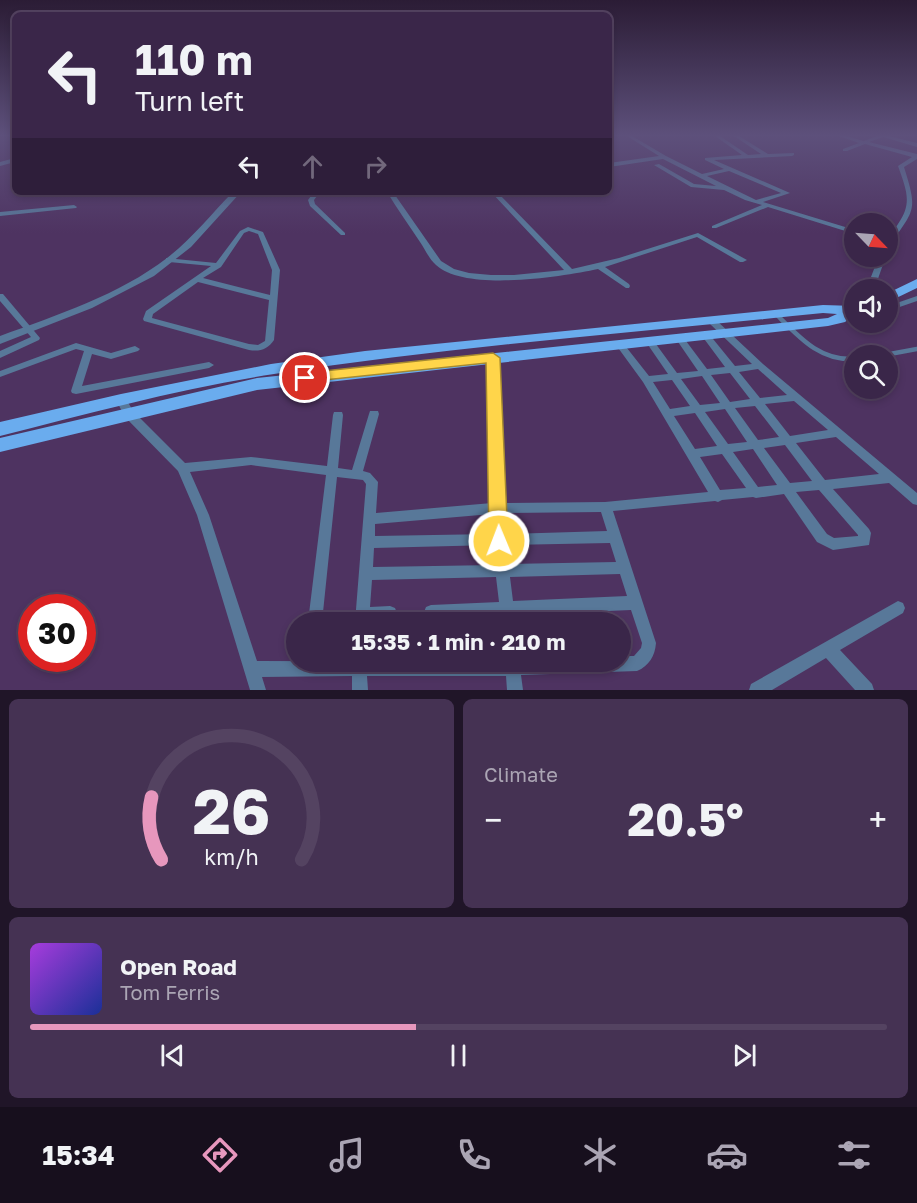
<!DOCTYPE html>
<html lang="en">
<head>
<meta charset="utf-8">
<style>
  body { margin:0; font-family:"Golos Text",sans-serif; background:#453253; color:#f1f3f6; height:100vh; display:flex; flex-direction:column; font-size:22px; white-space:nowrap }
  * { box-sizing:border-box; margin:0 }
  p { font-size:20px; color:#aba5b4 }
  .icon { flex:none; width:33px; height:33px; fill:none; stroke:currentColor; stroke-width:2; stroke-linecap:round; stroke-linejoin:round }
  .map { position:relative; height:690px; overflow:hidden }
  .sheet { display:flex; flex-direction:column; gap:9px; padding:9px; background:#201528; flex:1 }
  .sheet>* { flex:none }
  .guide { position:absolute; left:12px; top:12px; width:600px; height:183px; border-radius:9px; box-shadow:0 3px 9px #0003,0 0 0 2px #544361; background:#3a2649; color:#f1f3f6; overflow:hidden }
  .needle { width:39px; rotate:115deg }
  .buttons { position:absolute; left:844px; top:213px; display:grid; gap:12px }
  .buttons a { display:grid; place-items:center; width:54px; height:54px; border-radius:50%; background:#3a2649; box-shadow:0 3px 9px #0003,0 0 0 2px #544361; font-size:30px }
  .speed { position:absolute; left:18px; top:594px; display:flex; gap:12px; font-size:30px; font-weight:700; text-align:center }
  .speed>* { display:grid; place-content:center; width:78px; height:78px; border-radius:50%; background:#3a2649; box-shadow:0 3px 9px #0003,0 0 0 2px #544361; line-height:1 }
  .speed .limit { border:9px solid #d22; background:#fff; color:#111 }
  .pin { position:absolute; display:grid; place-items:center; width:51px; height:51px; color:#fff; margin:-26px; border:3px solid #fff; border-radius:50%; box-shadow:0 2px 6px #0007 }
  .me { position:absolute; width:66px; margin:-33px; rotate:359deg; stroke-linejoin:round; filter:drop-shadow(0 0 4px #0008) }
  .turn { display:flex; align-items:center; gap:21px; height:126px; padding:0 24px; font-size:27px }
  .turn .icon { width:78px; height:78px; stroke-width:2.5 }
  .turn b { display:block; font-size:42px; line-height:51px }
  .lanes { display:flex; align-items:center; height:57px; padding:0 24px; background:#0003; justify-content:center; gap:30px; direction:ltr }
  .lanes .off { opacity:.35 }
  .big { font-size:45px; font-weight:700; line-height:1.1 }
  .sheet .card { flex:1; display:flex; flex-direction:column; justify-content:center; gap:9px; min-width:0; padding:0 21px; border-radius:9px; background:#453253 }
  .sheet .dial { align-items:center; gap:0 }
  .dial svg { height:156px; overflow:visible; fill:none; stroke:#544361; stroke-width:7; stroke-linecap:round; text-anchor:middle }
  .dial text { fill:#f1f3f6; stroke:none }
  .song { display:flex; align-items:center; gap:18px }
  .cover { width:72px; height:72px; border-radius:9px; background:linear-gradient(135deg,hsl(280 70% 55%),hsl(230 70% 35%)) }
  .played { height:6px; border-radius:3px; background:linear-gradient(90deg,#e797bd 45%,#544361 45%) }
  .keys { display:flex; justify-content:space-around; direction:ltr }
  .heat { display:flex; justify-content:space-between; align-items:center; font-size:33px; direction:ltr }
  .sheet .tiles { flex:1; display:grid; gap:9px; grid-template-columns:1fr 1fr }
  .card:last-child { grid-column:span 2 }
  .trip { position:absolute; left:286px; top:612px; width:345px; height:60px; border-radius:30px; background:#3a2649; box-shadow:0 3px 9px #0003,0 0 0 2px #544361; font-weight:700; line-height:60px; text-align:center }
  .dock { display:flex; height:96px; justify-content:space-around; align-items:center; background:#170f1d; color:#aba5b4 }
  .dock .icon { width:42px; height:42px }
  .dock .current { color:#e797bd }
  .dock b { font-size:27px; color:#f1f3f6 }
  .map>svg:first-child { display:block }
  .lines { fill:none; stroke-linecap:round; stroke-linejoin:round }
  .service { stroke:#587899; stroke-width:4.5 }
  .minor { fill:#587899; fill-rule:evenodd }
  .tertiary { fill:#587899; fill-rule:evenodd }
  .primary { fill:#6aacee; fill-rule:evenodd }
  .route { fill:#ffd54a; stroke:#a68a30; stroke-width:1.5 }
</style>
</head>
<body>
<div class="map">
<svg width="917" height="690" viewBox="0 0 917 690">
  <rect width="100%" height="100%" fill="#4e3361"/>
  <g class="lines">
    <path class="service" d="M777,315C800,338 820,361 855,359
      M879,356L917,349"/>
    <path class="minor" d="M627,136H632L666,156L702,174L724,169L705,160V158L742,155L715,136H720L748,155L761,154L734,136H739L768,154L794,153V155L792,156L714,160L790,193L763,202L855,230V234L768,207L716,228H712V226L762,205L745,200L724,190L691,187L654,165L659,164L694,184L716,186L663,159L609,167V163L659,156ZM729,171L781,193L756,200L707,176Z
      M839,136H846L864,141L877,136H889L917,143V147L883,137L869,142L917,154V159L904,167C917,209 916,209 890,244L888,245C888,236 893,232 898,224C913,203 906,189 898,166L912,157L865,144L847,151H843V149L859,143Z
      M15,158V162L0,166V162Z
      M314,192H320L314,200L315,204L345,233V235H341L310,206L308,200Z
      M387,192H410L395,195L441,261L454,269L469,273L491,275H514L564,270L491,192H497L572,269L619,258L698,233L747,260L743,262H740L697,237L605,267L629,284L630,286L629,288H626L598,269C561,277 465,292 436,265C429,259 425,249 420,242C409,225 397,209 387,192Z
      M74,205L77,207L76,208L0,216V212Z
      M248,227L263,232L280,270L274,340C268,349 260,352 249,350L144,321L143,319L146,311L211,266L169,262H166V258L216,263L240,231ZM249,231L258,234L272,270L270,295L203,278L221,267L244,233ZM198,282L269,300L265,341L258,345L249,344L152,318L153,314Z
      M879,256H886L874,290H866Z
      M0,294H3L40,338L39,340L0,358V351L31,337L0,301Z
      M917,296V301L888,311V306Z
      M713,319L716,320L763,364L917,493V505L913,504L889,483L833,489L869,529L871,533L869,545L833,550L817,542L784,494L756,498L753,497L722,500L718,502L715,501L613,511L656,643C655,656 649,666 637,671L521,675L523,690H507L506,676H367L368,690H352V676L262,677L266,690H250L197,515L178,471L125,417L116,400L117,397H125L133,411L185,463L251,457L327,466L333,415L334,412H342L343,415L338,468L352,470L369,414L370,411H378L379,414L363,471L370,473L378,482L376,513L492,503L488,358L493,355L498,358L504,503L605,502L708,492L643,382L616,345L620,342L623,343L649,376L668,374L646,342L650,339L653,340L677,373L698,371L676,339L680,336L683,337L707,369L725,367L702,336L706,333L709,334L735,366L752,364L710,324L709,322ZM758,369L787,395L760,398L739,372ZM730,373L750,399L730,402L711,375ZM702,376L720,403L700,405L681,379ZM672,380L690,406L670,409L653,382ZM794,401L828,430L790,436L765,404ZM755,406L779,437L758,440L735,408ZM725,409L747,442L728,444L705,412ZM695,413L717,446L695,449L674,416ZM836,437L879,474L825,480L796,443ZM785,445L812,481L790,483L764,448ZM753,449L777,485L758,487L733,452ZM722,454L746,488L720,490L700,457ZM251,465L326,475L308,622H322L337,477L363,480L366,484L355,622L390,620L395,618L397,613L395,608L390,606L370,607L372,580L496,577L499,602L431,605L426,607L424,612L426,617L431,619L500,616L501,622H515L514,615L631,610L642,643L641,648L634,656H621V662L257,661L209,515L190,472ZM819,490L858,535V536L834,538L827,534L796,492ZM601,512L607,531L505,534L504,513ZM492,514V534L375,536V524ZM610,543L616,562L508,564L506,545ZM493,545L495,565L373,567L374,548ZM620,574L627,596L513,601L510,577Z
      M76,343L111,353L135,346L140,349L138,351L111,359L92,354L82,386L209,362L214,365L209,368L76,394L72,393L71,391L84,351L76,349L0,377V371Z
      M898,601L903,603L905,608L903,613L840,650L872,684L874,690H855L826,658L772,690H749L751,684Z"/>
    <path class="tertiary" d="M233,192H241L191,247L154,276L92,308L0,344V336C57,315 119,295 167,258C192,239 211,214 233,192Z"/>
    <path class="primary" d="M917,279V288L888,302V293Z
      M823,305L855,306V314L845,322L828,326L257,390L0,452V438L257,378L828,318L837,314L823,313C640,332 456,346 274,374C182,388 90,413 0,436V422L121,394L271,364L365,351Z"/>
  </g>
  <linearGradient id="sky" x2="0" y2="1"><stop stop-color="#2b1c35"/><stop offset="0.58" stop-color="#5d507b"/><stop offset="1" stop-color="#5d507b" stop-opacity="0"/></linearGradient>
  <rect width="917" height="233" fill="url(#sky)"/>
  <path class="route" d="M493,353L500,358L508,541L506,548L499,550L492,548L489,541L486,363L305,382L298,378L305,373Z"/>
</svg>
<div class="buttons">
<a><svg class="needle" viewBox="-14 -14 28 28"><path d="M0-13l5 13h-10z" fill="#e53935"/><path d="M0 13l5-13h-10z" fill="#aba5b4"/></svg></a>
<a><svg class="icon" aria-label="sound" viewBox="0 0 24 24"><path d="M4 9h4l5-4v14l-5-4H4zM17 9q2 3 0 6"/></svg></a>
<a><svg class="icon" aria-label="search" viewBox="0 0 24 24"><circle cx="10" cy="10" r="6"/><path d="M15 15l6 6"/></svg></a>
</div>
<div class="speed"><div class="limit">30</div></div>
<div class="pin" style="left:305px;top:378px;background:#d93025"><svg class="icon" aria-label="arrive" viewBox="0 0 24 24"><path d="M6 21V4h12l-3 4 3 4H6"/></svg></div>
<svg class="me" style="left:499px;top:541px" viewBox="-20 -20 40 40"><circle r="17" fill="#ffd54a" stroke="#fff" stroke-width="3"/><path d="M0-11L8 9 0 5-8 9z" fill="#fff"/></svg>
<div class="trip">15:35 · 1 min · 210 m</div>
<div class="guide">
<div class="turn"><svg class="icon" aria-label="left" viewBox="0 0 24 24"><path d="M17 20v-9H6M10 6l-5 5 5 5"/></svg><div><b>110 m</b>Turn left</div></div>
<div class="lanes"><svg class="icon" aria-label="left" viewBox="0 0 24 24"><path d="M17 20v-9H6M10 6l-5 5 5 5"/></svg><svg class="icon off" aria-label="ahead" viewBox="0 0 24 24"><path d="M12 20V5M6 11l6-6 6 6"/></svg><svg class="icon off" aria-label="right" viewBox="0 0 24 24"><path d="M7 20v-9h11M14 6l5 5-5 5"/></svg></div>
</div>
</div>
<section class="sheet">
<div class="tiles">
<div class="card dial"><svg viewBox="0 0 100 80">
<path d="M14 69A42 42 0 1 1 86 69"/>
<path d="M14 69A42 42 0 0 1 9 37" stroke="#e797bd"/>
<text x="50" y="56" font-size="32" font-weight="700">26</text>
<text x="50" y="72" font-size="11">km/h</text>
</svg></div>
<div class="card"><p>Climate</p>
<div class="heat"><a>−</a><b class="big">20.5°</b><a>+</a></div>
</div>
<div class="card">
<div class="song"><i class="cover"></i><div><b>Open Road</b><p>Tom Ferris</p></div></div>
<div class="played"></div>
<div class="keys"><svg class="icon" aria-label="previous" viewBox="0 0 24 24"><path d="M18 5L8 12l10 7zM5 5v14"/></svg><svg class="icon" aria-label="pause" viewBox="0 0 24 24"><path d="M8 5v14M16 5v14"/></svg><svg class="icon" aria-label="next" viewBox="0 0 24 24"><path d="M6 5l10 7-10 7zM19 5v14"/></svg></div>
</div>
</div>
</section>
<nav class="dock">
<b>15:34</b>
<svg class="icon current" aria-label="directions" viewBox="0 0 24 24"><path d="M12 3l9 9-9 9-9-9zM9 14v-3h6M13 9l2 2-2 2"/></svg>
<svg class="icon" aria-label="music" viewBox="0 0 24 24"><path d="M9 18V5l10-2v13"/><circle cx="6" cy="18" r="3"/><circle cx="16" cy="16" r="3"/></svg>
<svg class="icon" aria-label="phone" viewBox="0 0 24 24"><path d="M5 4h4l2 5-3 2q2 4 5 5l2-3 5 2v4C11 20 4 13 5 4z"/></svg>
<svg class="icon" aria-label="climate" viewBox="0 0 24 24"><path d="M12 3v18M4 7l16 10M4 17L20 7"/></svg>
<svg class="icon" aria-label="car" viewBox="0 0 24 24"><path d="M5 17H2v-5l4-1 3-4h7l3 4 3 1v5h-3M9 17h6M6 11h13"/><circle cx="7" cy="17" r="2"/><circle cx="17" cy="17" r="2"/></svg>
<svg class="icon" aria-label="filters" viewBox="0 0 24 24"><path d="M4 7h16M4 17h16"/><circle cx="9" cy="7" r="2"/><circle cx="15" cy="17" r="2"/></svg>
</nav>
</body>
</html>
